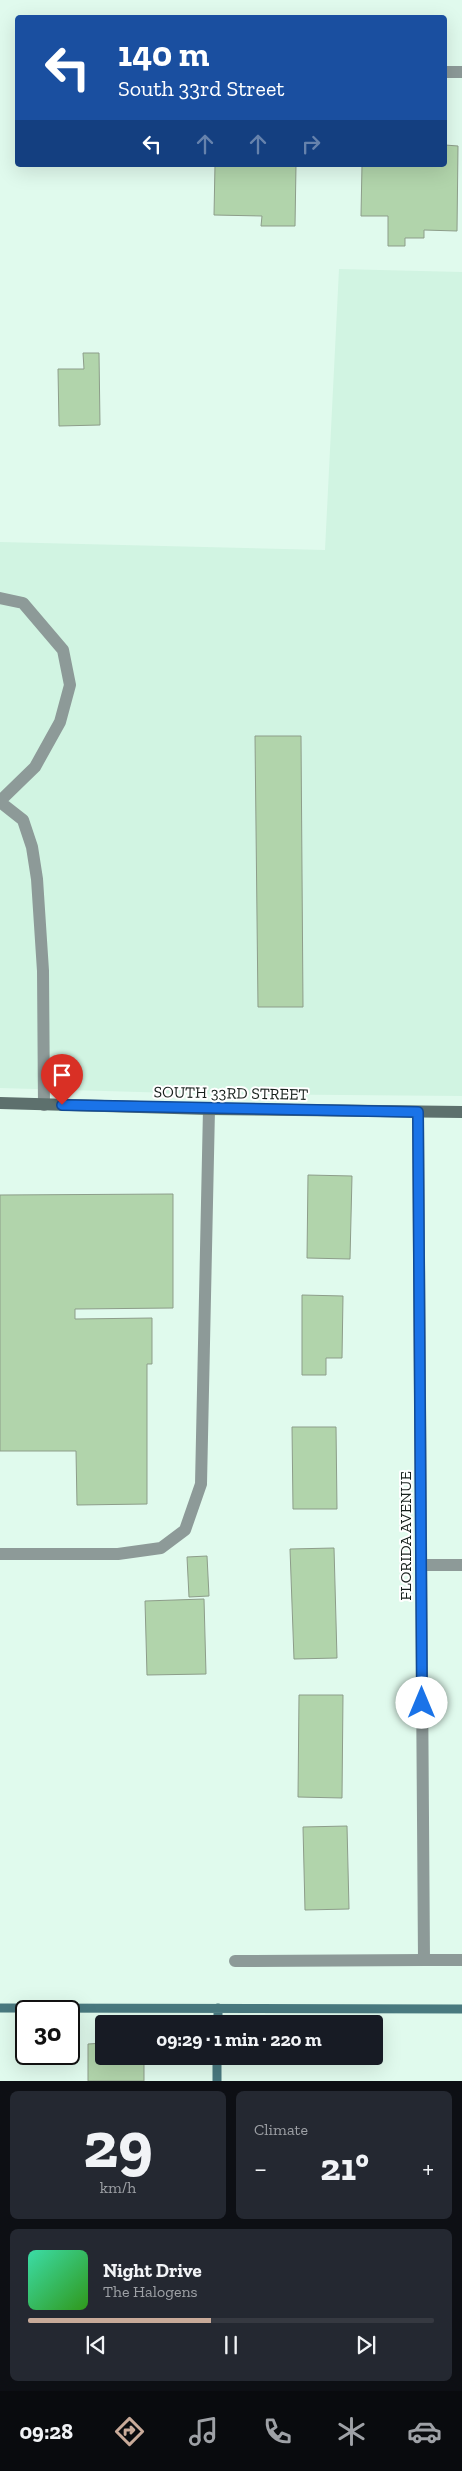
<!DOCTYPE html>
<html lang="en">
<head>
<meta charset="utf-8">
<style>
  body { margin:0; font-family:"Zilla Slab",serif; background:#242831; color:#f1f3f6; height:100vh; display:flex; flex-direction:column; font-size:19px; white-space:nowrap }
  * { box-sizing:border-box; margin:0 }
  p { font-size:16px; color:#9ea1a6 }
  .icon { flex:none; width:28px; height:28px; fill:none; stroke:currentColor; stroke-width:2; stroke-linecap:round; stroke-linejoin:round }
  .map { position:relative; height:2081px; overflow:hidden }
  .details { display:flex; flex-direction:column; gap:10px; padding:10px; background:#0d0f14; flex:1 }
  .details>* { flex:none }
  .banner { position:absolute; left:15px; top:15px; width:432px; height:152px; border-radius:5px; box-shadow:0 5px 20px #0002; background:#1a4fa0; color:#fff; overflow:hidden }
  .speed { position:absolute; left:15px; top:2000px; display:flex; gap:10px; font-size:25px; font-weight:700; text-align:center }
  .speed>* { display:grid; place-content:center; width:65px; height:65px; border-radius:50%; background:#171b24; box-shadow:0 5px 20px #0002; line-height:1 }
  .speed .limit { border:2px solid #111; border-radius:8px; background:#fff; color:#111 }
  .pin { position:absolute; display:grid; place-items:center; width:42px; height:42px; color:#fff; margin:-51px -21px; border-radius:50% 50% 50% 0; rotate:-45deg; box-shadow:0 0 5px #0007 }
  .pin .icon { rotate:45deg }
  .me { position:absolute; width:55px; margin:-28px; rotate:0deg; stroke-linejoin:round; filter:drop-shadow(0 0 4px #0008) }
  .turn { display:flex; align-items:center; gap:18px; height:105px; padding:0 20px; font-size:22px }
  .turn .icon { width:65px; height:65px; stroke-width:2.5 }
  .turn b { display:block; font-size:35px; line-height:42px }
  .lanes { display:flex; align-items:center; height:48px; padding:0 20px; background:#0003; justify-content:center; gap:25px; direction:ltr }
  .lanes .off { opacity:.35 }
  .big { font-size:38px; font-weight:700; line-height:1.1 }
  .details .widget { flex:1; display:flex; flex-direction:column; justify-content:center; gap:8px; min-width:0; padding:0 18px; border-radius:8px; background:#242831 }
  .details .dial { align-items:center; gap:0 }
  .dial b { font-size:65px; line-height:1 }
  .song { display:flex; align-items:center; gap:15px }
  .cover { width:60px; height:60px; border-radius:8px; background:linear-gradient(135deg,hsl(160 70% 55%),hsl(110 70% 35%)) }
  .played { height:5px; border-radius:2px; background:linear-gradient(90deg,#c8aa99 45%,#363941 45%) }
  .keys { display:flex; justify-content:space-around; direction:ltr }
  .heat { display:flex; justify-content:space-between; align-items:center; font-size:28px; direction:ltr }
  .details .tiles { flex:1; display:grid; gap:10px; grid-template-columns:1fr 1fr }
  .widget:last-child { grid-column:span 2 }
  .trip { position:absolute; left:95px; top:2015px; width:288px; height:50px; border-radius:5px; background:#171b24; box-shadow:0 5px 20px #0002; font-weight:700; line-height:50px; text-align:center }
  .dock { display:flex; height:80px; justify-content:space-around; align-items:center; background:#090b0e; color:#9ea1a6 }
  .dock .icon { width:35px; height:35px }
  .dock .on { color:#c8aa99 }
  .dock b { font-size:22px; color:#f1f3f6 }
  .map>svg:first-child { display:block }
  .built { fill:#d1f4e2 }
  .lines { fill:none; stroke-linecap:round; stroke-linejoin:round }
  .stream { stroke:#49797f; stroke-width:9 }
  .building { fill:#b1d4ab; stroke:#8d9d8a }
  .lane { stroke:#8d9a98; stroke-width:12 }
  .street { stroke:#8d9a98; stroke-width:12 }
  .secondary { stroke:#5d706d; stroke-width:12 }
  .route-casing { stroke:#114b97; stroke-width:12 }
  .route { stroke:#1a73e8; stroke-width:9 }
  .labels { text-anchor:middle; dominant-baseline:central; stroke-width:4; stroke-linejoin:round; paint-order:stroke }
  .street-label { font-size:16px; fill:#17201c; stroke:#fff }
</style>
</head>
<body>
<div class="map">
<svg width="462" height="2081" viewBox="0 0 462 2081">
  <rect width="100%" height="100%" fill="#e0faed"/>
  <path class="built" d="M339,269L462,272V1096L209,1094L0,1088V542L325,550Z"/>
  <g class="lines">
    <path class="stream" d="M0,2008L462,2009
      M218,2024V2008
      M217,2081V2056"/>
  </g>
  <path class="building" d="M445,145L458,146L457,231L424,230V238H405V246H388V216H361L362,165H445Z
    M215,165H296L295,226H261L262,216L214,215Z
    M83,353H99L100,425L59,426L58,369H84Z
    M255,736H301L303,1007H258Z
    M308,1175L352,1176L350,1259L307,1258Z
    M173,1194V1308L75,1309V1319L152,1318V1364H147V1504L77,1505L76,1451H0V1195Z
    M302,1295L343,1296L342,1358H326V1375H302Z
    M292,1427H336L337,1509H293Z
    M334,1548L337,1658L294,1659L290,1549Z
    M207,1556L209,1596L189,1597L187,1557Z
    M204,1599L206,1674L147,1675L145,1601Z
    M299,1695H343L342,1798L298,1797Z
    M347,1826L349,1909L305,1910L303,1827Z
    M104,2043V2056H144V2081H88V2044Z"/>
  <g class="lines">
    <path class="lane" d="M0,598L23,603L63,650L70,685L60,722L35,767L0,801
      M0,802L23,820L32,847L37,879L43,971L44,1105
      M0,1554H118L161,1548L185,1530L201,1484L209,1109
      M235,1961L424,1960"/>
    <path class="street" d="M445,72H462
      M418,1112L424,1960H462
      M421,1565H462"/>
    <path class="secondary" d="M0,1103L209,1109L462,1112"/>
  </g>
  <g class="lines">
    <defs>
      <path id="route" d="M62,1105L418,1112L422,1703"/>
    </defs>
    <use href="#route" class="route-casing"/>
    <use href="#route" class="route"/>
  </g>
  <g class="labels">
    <g class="street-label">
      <text transform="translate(231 1093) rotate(1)">SOUTH 33RD STREET</text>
      <text transform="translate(405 1536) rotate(-90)">FLORIDA AVENUE</text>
    </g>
  </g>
</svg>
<div class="speed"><div class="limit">30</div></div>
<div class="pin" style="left:62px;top:1105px;background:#d93025"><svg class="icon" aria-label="arrive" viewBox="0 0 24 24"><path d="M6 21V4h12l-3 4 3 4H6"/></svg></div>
<svg class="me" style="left:422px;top:1703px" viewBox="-20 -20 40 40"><circle r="19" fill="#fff"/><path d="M0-13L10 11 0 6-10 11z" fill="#1a73e8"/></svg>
<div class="trip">09:29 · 1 min · 220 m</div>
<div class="banner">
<div class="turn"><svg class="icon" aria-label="left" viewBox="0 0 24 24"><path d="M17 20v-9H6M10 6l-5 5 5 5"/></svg><div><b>140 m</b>South 33rd Street</div></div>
<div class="lanes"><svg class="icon" aria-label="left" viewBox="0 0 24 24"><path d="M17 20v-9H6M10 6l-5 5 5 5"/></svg><svg class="icon off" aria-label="ahead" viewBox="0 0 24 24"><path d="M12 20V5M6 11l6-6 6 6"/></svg><svg class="icon off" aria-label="ahead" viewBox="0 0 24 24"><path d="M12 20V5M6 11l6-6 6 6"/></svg><svg class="icon off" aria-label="right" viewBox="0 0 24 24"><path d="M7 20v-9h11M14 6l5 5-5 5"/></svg></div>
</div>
</div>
<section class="details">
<div class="tiles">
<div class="widget dial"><b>29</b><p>km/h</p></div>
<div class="widget"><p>Climate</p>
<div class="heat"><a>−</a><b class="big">21°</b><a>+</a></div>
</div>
<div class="widget">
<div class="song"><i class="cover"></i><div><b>Night Drive</b><p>The Halogens</p></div></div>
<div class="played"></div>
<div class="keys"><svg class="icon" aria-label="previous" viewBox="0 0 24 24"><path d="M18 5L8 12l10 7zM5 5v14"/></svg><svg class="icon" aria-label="pause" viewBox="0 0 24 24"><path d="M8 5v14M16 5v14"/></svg><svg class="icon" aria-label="next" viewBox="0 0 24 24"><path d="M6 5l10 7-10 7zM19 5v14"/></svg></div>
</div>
</div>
</section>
<nav class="dock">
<b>09:28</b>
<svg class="icon on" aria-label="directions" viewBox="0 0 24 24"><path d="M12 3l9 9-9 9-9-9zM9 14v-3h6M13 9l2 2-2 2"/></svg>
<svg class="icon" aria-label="music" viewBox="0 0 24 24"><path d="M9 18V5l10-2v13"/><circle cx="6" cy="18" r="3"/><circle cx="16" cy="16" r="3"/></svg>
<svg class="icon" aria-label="phone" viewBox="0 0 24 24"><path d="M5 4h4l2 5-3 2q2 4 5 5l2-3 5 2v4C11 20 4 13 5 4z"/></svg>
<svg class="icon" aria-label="climate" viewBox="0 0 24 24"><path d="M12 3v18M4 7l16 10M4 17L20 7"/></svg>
<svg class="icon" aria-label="car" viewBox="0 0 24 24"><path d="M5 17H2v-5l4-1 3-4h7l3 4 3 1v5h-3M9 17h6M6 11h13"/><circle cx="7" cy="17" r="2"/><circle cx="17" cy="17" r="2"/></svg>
</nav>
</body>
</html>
